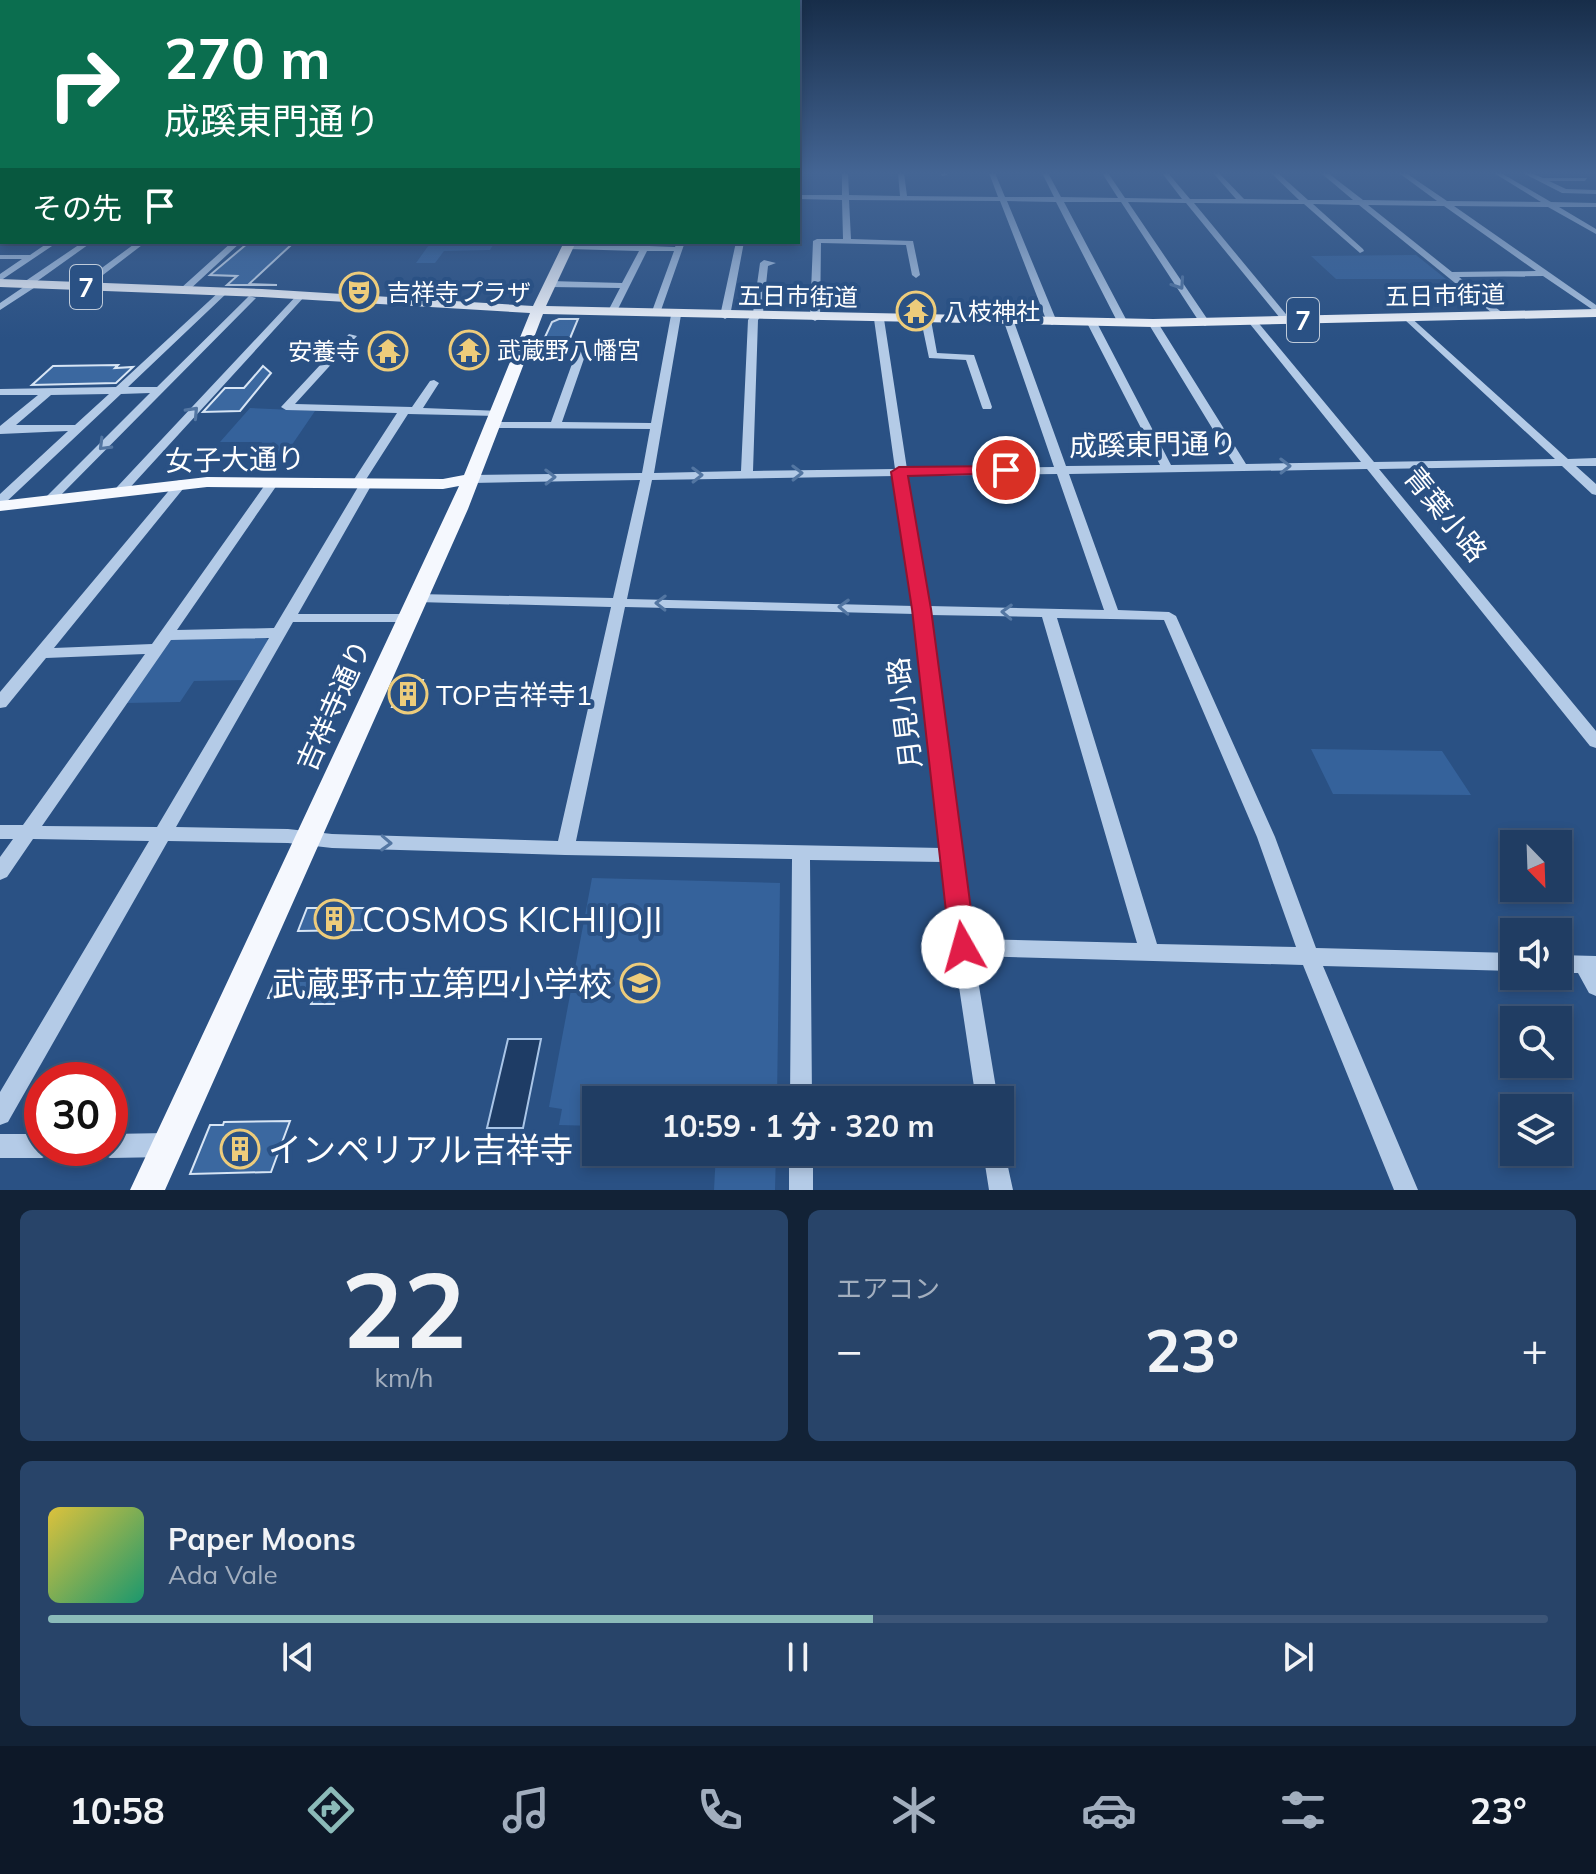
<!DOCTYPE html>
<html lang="ja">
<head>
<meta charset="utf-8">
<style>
  body { margin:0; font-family:Mulish,"Noto Sans JP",sans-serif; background:#284469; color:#f1f3f6; height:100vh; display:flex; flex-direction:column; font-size:30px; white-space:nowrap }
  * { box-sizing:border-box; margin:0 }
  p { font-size:26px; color:#a2aebe }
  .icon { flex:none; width:44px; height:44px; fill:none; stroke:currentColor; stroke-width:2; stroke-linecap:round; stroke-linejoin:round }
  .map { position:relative; height:1190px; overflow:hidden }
  .drawer { display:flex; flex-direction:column; gap:20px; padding:20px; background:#122236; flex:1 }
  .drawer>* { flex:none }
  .guide { position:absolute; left:0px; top:0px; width:800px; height:244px; box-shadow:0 4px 12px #0003,0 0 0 2px #3d5678; background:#0b6e4f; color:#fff; overflow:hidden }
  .needle { width:52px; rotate:157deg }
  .tools { position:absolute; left:1500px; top:830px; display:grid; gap:16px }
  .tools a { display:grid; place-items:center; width:72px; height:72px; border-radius:0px; background:#203d63; box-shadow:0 4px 12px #0003,0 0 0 2px #3d5678; font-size:40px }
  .speed { position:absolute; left:24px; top:1062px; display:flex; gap:16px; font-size:40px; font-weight:700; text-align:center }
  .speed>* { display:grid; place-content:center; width:104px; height:104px; border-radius:50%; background:#203d63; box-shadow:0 4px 12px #0003,0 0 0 2px #3d5678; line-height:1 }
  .speed .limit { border:12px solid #d22; background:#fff; color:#111 }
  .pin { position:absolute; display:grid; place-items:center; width:68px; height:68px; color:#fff; margin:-34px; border:4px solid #fff; border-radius:50%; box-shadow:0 2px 8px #0007 }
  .me { position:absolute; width:88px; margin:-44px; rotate:353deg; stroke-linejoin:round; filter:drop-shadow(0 0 6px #0008) }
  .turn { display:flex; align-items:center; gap:28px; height:168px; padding:0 32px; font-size:36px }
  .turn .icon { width:104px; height:104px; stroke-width:2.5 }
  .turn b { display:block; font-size:56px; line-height:68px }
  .then { display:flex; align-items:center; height:76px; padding:0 32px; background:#0003; gap:16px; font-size:30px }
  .big { font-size:60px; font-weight:700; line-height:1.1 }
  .drawer .card { flex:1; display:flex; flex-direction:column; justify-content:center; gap:12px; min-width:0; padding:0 28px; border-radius:12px; background:#284469 }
  .drawer .dial { align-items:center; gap:0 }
  .dial b { font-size:104px; line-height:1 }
  .song { display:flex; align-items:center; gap:24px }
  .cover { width:96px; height:96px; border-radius:12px; background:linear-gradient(135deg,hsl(50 70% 55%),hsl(160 70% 35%)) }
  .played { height:8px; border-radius:4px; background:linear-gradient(90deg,#8bbbb9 55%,#3d5678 55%) }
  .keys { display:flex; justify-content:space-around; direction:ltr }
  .heat { display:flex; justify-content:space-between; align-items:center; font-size:44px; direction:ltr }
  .drawer .tiles { flex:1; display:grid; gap:20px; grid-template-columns:1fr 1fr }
  .card:last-child { grid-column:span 2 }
  .trip { position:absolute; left:582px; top:1086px; width:432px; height:80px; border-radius:0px; background:#203d63; box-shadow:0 4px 12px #0003,0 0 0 2px #3d5678; font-weight:700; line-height:80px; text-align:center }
  .tab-bar { display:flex; height:128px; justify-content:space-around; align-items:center; background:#0d1828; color:#a2aebe }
  .tab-bar .icon { width:56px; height:56px }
  .tab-bar .on { color:#8bbbb9 }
  .tab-bar b { font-size:36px; color:#f1f3f6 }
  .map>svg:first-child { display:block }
  .green { fill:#35629b }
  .water { fill:#1e3c65; stroke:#a9c5e7; stroke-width:2 }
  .building { fill:#3b68a0; stroke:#d7e5f5; stroke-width:2 }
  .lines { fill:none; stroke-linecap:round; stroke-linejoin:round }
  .minor { fill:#b4cbe7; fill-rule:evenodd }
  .major { fill:#f5f8fe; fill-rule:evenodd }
  .oneway { stroke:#5376a2 }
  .route { fill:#e11d48; stroke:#92132f; stroke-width:2 }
  .labels { text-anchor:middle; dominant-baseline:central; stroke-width:8; stroke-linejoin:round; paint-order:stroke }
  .far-poi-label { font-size:24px; fill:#fff; stroke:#2a5184; text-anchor:start }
  .far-street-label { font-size:24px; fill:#fff; stroke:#2a5184 }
  .shield { fill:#2a5184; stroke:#bfcbda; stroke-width:2 }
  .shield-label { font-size:26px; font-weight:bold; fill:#fff }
  .street-label { font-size:28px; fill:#fff; stroke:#2a5184 }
  .poi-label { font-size:28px; fill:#fff; stroke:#2a5184; text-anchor:start }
  .near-poi-label { font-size:34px; fill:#fff; stroke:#2a5184; text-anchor:start }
</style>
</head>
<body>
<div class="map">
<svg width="1596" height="1190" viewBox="0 0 1596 1190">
  <rect width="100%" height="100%" fill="#2a5184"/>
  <path class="green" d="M431,242H495L490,250L444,251L435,263H416Z
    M1416,255L1446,279H1336L1311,256Z
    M250,408L315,411L285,455H254L262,442H220Z
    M264,637L270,641L247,680L194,681L180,702L125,703L171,640Z
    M1311,749L1442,751L1471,795L1333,794Z
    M592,878L780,883L777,1100H596V1126L559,1125L562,1109L549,1107Z
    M716,1152H776L775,1190H714Z"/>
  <path class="water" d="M508,1039H541L523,1128H487Z"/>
  <path class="building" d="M277,242L275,244L291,245L249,284L277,285H227L237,276L210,275L248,243Z
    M559,319H578L566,348H559L558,352H538L552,322Z
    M118,365L115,368L133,367L116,383L32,385L53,366Z
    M263,366L271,373L240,411L203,412L225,388H244Z
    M423,680L413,707H392L403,681Z
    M307,908H370L362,930L298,931Z
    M276,979H343L334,1004H311L314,997L268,998Z
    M290,1121L271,1172L190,1174L210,1125H223L224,1122Z"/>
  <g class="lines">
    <path class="minor" d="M842,173H848L849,195L900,196L898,173H904L907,196L998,197L989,173H995L1005,197H1054L1042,173H1048L1061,197L1118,198L1102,173H1108L1125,198L1182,199L1162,173H1168L1190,199H1236L1213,173H1219L1244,199L1299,200L1271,173H1278L1308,200H1353L1321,173H1328L1363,200L1437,201L1399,173H1406L1447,201L1541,202L1494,173H1501L1551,202L1596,203V207H1559L1596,229V234L1548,207L1454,206L1596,305V312L1543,276L1459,277L1505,315L1497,317L1359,205L1313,204L1363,249L1364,251L1360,253L1304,204L1194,203L1290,319L1292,321L1287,324L1284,323L1186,203L1128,202L1210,323L1205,326L1200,323L1121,202H1064L1128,323L1123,326L1118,323L1056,202L1007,201L1057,322L1052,325L1047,322L1000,201L849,200L851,239L913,241L920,275L916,278L912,275L906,245L821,243L820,318L815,321L810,318L813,241L817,239H843L842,200L798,199V195H842ZM1368,205L1444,206L1536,271L1452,272Z
      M941,173H947V175L942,176Z
      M1523,173H1531L1543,178H1587L1585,181H1549L1566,189L1596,190V194L1562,193Z
      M0,187H2V191H0Z
      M0,199H2V203H0Z
      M49,242H58L0,281V274L22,259H0V255H30Z
      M83,242H92L36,282L38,284L37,286L0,310V303L25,286L24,282Z
      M137,242H146L86,288H80V284Z
      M232,242H241L187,292H181V288Z
      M643,242H651L649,246L675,247L677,242H685L659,316L651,314L674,251H647L615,315L607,313L620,288L550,287L546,284L550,281L622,283L639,251L568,249L564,247L568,245L641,246Z
      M736,242H744L730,316L725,319L720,316Z
      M764,260L776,263L768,266L763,313L758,320L753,471L895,469L874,319L879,316L884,319L907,469L1054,467L1004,322L1009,319L1014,322L1066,466L1160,465L1087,323L1092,320L1097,323L1171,465L1234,464L1148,323L1153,320L1158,323L1246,464L1361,462L1250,324L1248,322L1253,319L1256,320L1374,462L1555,459L1405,320V316L1408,315L1568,459L1596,458V466H1576L1596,484V495L1592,494L1562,466L1379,469L1596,731V748L1590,746L1367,469L1069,474L1118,610L1169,612L1176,616L1275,837L1316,948L1514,953V971L1323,966L1418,1190H1394L1303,965L974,956L998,1100H976L953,947L943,862L810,860L812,1100H790L792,859L565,855L332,848L288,843L168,841L8,1122L0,1125V1092L149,841L33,839L7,877L0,880V857L13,839H0V825H23L145,654L46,658L6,707L0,708V692L177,481L181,480L187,484L54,648L152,644L267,482L271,481L277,485L177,630L274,628L358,487L351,484L397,413L286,410L281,407L349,334L357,336L295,404L412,407L430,381L434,380L439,383L423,408L501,411V415L497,416L408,414L365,481L372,484L298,614H407L414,618L407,622H293L176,827L288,829L332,834L558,841L611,607L417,602L410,598L417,594L613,598L640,480L472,483L466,479L472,475L642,473L650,429L492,428L486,425L492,422H551L577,350L582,347L587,350L562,422L651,423L671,315L676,312L681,315L654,473L741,471L748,320L753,313L760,263ZM1057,474L1104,610L929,606L908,476ZM896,476L914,606L627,599L652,480ZM625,607L915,614L942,848L576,841ZM930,615L1042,617L1137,943L972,939ZM1057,618L1164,620L1257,837L1296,947L1157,944ZM269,638L157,827L42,826L171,640Z
      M221,290L228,292L128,387H157L249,296L256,298L54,502L50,503L44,499L150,393L121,394L4,504L0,505V494L68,431L0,434V426L38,395H0V389L116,387ZM109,394L75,425H16L51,395Z
      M298,294L305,296L125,493H117L115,490L117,487Z
      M926,317L931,320L937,353L974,355L992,407L991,409H983L982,407L966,360L929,358L921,320Z
      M1558,955L1596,956V996L1589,993L1578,973H1558Z
      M167,1133L175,1137L179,1145L175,1153L167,1157L110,1158L102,1154L99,1148H110V1134Z
      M0,1134H42V1148H53L50,1154L42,1158H0Z
      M1000,1142L1003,1144L1013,1190H989L983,1152H1000Z
      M789,1152H813V1190H789Z"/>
    <path class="major" d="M564,242H576L546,306L1153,319L1596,309V317L1153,327L543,314L468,509L165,1190H130L459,486L443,489L207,487L0,511V501L207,477L443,479L464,475L530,313L262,297L0,287V279L262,289L533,306Z"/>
  </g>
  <defs><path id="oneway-chevron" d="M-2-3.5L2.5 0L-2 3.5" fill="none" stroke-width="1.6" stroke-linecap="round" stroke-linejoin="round" transform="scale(2)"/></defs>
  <g class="oneway">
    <use href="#oneway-chevron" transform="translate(1179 284) rotate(56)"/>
    <use href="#oneway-chevron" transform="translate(193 412) rotate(-47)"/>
    <use href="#oneway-chevron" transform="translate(104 445) rotate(135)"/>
    <use href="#oneway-chevron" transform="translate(1285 466) rotate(-1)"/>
    <use href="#oneway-chevron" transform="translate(797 473) rotate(-1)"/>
    <use href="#oneway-chevron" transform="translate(697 475) rotate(-1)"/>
    <use href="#oneway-chevron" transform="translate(550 477) rotate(-1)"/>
    <use href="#oneway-chevron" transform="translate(661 603) rotate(-179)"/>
    <use href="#oneway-chevron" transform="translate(844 607) rotate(-178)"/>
    <use href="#oneway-chevron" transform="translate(1007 612) rotate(-178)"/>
    <use href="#oneway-chevron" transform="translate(386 843) rotate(2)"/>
  </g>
  <linearGradient id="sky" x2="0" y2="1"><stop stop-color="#172d49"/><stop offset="0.51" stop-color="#446594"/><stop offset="1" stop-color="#446594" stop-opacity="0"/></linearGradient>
  <rect width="1596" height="339" fill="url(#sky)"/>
  <path class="route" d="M1006,466L1012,467V473L908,476L931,609L976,947L972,955L963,959L954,955L950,947L912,609L891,472L899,467Z"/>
  <defs>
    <symbol id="theatre-ring" viewBox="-11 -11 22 22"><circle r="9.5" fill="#2a5184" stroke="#edcc7b" stroke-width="1.5"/><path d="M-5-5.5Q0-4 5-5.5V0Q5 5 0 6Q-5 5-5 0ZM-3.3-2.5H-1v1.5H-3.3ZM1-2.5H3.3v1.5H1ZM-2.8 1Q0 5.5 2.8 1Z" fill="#edcc7b"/></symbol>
    <symbol id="temple-ring" viewBox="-11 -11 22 22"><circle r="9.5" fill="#2a5184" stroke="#edcc7b" stroke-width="1.5"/><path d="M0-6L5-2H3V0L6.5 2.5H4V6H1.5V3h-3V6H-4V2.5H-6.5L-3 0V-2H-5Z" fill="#edcc7b"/></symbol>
    <symbol id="building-ring" viewBox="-11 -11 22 22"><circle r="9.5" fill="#2a5184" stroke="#edcc7b" stroke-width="1.5"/><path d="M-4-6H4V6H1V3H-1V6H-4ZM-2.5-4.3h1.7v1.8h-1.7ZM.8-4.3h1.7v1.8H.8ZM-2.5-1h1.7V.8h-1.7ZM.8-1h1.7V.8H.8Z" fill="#edcc7b"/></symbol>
    <symbol id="school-ring" viewBox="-11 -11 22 22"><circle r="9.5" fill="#2a5184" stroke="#edcc7b" stroke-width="1.5"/><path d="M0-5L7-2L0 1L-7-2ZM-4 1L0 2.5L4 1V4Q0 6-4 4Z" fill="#edcc7b"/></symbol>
  </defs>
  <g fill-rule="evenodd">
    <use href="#theatre-ring" x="337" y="270" width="44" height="44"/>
    <use href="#temple-ring" x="894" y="289" width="44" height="44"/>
    <use href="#temple-ring" x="447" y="328" width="44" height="44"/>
    <use href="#temple-ring" x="366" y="329" width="44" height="44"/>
    <use href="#building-ring" x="386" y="672" width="44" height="44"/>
    <use href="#building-ring" x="312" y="897" width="44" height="44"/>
    <use href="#school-ring" x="618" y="961" width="44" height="44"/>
    <use href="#building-ring" x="218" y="1127" width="44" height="44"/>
  </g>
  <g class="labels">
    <g class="far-poi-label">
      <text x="387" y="292">吉祥寺プラザ</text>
      <text x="944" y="311">八枝神社</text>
      <text x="497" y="350">武蔵野八幡宮</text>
      <text x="360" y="351" text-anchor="end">安養寺</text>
    </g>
    <g class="far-street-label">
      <text transform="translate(1445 295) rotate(-1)">五日市街道</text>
      <text transform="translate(798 296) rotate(1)">五日市街道</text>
    </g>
    <g class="shield">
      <rect x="70" y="265" width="32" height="44" rx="6"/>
      <rect x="1287" y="298" width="32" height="44" rx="6"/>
    </g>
    <g class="shield-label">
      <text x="86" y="287">7</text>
      <text x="1303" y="320">7</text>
    </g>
    <g class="street-label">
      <text transform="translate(1153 444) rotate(-1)">成蹊東門通り</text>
      <text transform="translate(235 459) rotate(-1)">女子大通り</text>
      <text transform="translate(1446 514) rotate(51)">青葉小路</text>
      <text transform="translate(333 705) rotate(-66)">吉祥寺通り</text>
      <text transform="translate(904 713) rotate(-97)">月見小路</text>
    </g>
    <g class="poi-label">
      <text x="436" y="694">TOP吉祥寺1</text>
    </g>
    <g class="near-poi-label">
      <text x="362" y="919">COSMOS KICHIJOJI</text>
      <text x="612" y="983" text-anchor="end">武蔵野市立第四小学校</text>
      <text x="268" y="1149">インペリアル吉祥寺</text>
    </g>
  </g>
</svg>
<div class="tools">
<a><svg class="needle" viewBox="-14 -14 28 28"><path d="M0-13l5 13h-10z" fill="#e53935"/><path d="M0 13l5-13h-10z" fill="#a2aebe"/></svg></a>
<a><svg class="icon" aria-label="sound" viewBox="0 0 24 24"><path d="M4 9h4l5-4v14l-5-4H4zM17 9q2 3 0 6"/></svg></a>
<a><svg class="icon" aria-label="search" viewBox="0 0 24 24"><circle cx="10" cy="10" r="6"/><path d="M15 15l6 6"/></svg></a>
<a><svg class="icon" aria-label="layers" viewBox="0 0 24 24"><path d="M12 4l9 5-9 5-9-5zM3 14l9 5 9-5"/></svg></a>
</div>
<div class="speed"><div class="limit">30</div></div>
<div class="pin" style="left:1006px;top:470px;background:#d93025"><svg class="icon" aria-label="arrive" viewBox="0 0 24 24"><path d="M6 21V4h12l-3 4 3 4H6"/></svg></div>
<svg class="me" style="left:963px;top:947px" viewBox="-20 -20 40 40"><circle r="19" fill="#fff"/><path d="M0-13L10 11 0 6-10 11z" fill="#e11d48"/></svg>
<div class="trip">10:59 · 1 分 · 320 m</div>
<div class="guide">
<div class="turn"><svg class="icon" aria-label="right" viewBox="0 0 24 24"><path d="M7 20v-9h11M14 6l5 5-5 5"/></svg><div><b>270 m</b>成蹊東門通り</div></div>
<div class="then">その先<svg class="icon" aria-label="arrive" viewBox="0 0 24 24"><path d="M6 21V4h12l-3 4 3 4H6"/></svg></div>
</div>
</div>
<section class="drawer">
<div class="tiles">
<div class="card dial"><b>22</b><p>km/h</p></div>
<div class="card"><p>エアコン</p>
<div class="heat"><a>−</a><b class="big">23°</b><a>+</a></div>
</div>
<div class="card">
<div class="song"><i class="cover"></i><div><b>Paper Moons</b><p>Ada Vale</p></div></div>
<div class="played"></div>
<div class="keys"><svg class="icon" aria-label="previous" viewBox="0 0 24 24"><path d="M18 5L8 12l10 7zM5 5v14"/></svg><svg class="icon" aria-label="pause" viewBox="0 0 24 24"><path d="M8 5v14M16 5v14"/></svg><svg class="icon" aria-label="next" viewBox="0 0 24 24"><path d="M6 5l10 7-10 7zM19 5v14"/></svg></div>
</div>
</div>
</section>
<nav class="tab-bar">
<b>10:58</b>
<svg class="icon on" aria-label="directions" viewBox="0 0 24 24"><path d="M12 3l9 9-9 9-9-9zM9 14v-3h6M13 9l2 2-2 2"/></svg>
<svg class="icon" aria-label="music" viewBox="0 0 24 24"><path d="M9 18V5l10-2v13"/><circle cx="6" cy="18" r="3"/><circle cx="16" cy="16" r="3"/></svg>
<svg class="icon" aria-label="phone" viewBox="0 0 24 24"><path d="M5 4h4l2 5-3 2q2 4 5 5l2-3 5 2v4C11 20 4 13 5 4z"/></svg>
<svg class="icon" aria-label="climate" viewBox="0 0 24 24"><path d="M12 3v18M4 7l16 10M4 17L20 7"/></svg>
<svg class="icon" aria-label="car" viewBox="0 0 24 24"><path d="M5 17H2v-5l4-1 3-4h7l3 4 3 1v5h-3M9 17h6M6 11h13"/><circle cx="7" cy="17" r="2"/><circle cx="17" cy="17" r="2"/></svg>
<svg class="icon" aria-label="filters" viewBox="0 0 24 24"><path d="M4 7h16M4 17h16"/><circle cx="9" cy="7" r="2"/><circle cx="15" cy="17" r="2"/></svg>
<b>23°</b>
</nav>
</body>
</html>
